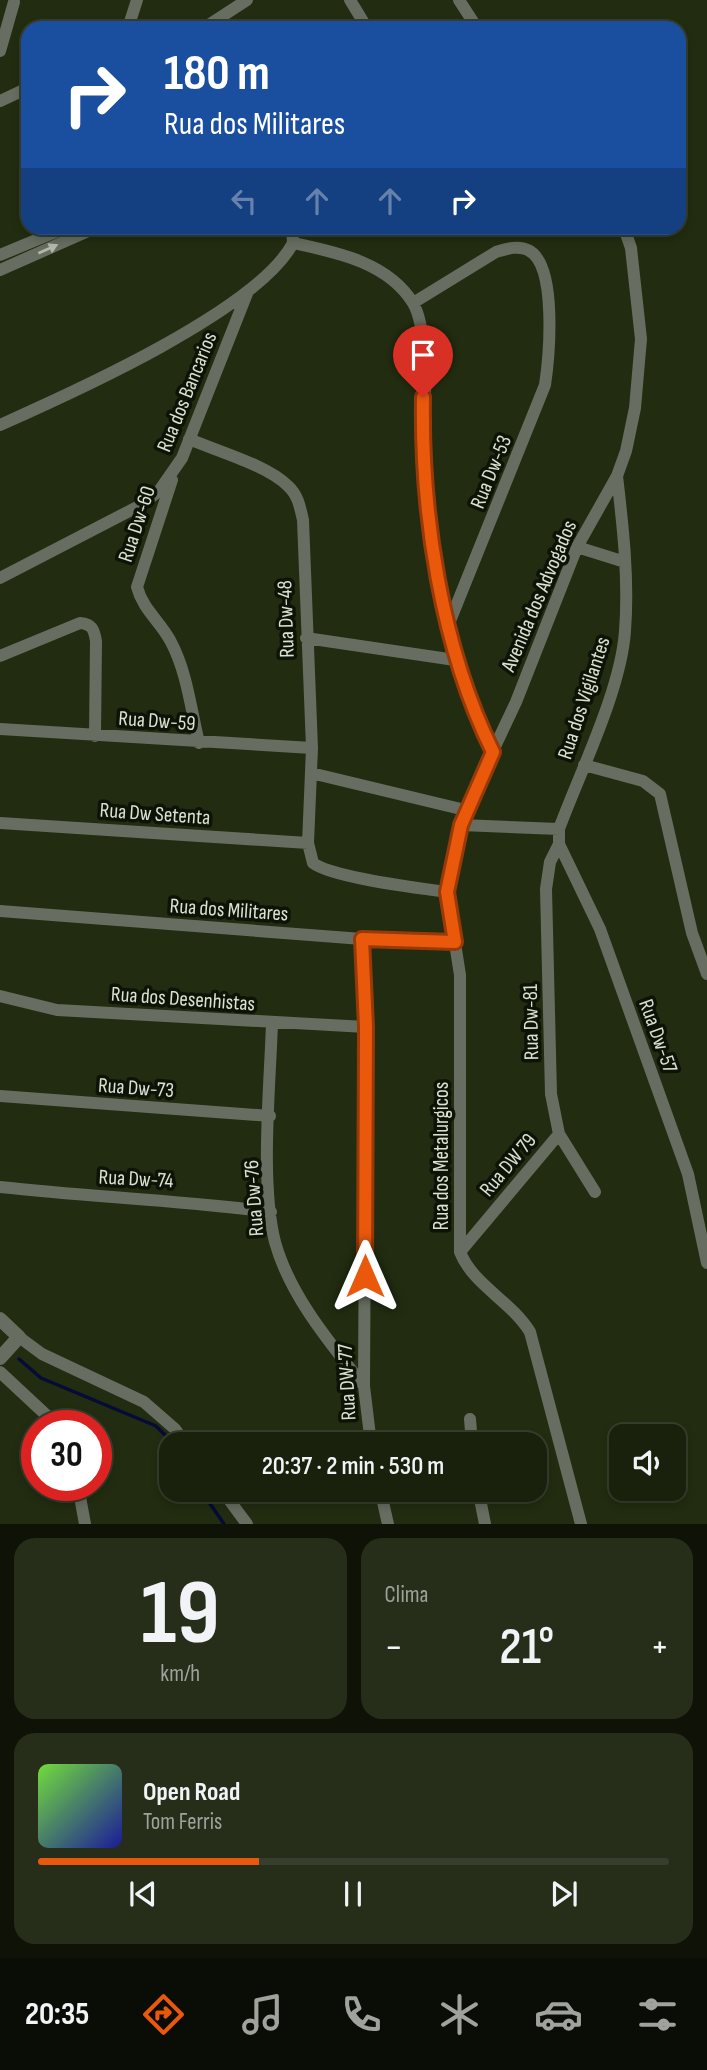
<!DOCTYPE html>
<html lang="pt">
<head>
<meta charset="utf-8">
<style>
  body { margin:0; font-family:"Sofia Sans Condensed",sans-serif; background:#262e1a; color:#f1f3f6; height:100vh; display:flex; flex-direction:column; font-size:26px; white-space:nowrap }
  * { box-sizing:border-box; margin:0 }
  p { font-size:23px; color:#9fa39d }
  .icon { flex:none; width:38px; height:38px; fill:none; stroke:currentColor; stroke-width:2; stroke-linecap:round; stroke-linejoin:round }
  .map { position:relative; height:1524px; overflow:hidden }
  .side { display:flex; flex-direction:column; gap:14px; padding:14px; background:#0e1207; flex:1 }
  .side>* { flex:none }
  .banner { position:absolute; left:21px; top:21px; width:665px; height:214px; border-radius:21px; box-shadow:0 4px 10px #0003,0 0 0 2px #373e2d; background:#1a4fa0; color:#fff; overflow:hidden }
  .tools { position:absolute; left:609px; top:1424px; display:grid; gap:14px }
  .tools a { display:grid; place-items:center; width:77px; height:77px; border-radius:14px; background:#19210c; box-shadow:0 4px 10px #0003,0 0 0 2px #373e2d; font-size:35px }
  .speed { position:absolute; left:21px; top:1410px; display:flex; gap:14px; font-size:35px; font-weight:700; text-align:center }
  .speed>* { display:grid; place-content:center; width:91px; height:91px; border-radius:50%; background:#19210c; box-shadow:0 4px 10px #0003,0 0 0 2px #373e2d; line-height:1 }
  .speed .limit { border:10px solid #d22; background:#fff; color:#111 }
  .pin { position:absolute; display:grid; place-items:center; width:60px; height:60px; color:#fff; margin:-72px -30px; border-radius:50% 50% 50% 0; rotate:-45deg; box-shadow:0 0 7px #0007 }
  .pin .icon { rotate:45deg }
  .me { position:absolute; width:77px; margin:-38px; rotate:0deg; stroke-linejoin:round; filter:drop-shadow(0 0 5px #0008) }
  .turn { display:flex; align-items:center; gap:24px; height:147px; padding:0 28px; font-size:32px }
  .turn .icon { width:91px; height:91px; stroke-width:2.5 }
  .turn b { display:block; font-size:49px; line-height:60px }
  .lanes { display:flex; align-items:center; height:66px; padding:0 28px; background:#0003; justify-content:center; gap:35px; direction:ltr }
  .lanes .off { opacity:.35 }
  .big { font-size:52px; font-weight:600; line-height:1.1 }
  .side .widget { flex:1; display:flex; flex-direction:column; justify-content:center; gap:10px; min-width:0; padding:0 24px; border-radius:21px; background:#262e1a }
  .side .dial { align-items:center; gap:0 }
  .dial b { font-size:91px; line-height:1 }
  .song { display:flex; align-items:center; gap:21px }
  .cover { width:84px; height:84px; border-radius:10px; background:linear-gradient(135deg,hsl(100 70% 55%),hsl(240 70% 35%)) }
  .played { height:7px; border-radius:4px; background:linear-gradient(90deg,#ea580c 35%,#373e2d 35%) }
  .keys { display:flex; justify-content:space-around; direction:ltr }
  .heat { display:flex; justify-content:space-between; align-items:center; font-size:38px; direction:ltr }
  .side .tiles { flex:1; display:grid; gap:14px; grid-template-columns:1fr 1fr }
  .widget:last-child { grid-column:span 2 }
  .trip { position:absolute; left:159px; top:1432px; width:388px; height:70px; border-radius:21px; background:#19210c; box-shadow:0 4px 10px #0003,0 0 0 2px #373e2d; font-weight:600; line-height:70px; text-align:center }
  .menu { display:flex; height:112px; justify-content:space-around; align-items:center; background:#0a0d05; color:#9fa39d }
  .menu .icon { width:49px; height:49px }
  .menu .current { color:#ea580c }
  .menu b { font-size:32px; color:#f1f3f6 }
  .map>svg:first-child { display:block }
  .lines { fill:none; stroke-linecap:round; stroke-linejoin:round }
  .stream { stroke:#060b38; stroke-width:3.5 }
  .minor { stroke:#676d60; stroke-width:12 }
  .tertiary { stroke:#676d60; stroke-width:14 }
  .oneway { fill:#b2b9a9 }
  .route-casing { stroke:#983908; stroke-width:18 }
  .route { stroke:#ea580c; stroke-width:12 }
  .labels { text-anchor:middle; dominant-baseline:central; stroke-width:7; stroke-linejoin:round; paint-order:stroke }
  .street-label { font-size:21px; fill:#dae2d1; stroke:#0e1307 }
</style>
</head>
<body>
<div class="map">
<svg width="707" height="1524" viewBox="0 0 707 1524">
  <rect width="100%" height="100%" fill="#212c10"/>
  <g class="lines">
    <path class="stream" d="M19,1359L41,1378L156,1426L174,1444
      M200,1489L224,1524"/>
    <path class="minor" d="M350,0L367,28
      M459,0L477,28
      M128,28L137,0
      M204,28L247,0
      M0,51L14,2
      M0,101L28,88
      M292,228L293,243
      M293,243C335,252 388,262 413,303C434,339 420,445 426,492C436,581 453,671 493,752
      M0,255L65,228
      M0,270L95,228
      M413,303L496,252C506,249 518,245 528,250C558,264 549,358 545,385L448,626
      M0,425C72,393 258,310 293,243
      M189,439C217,451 267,465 288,486C298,495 300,507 303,520L312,748L308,843L313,863C333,878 419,888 447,892
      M617,476C623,527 629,580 625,631C621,690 580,772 559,829V844L600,929L688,1174L707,1263
      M172,480L137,587C143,610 161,622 171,642C187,672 191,710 199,743
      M577,547L625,562
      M0,578L141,505L159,491L182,458L248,291
      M306,638L455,660
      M0,656L80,623C92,624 94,629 96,641L95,736
      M0,729L312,748
      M584,765L643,781L660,794L692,933L707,974
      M311,773L465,810
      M0,823L308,843
      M461,825L559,829
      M559,844L550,862L546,889L551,1094L559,1134L595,1192
      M0,911L362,939L455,942
      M362,939L366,1027L364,1386L371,1444
      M0,996L57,1010L366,1027
      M272,1023C270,1086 260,1183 275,1242C290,1296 330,1343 364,1386
      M0,1096L270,1116
      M0,1187C90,1197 180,1200 271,1212
      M460,1252L559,1134
      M19,1337L42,1354L144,1402L175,1429L186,1444
      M0,1372L58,1426
      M470,1419L472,1444
      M78,1486L85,1524
      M221,1489L247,1524
      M380,1489L388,1524
      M478,1489L485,1524
      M581,1524L530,1332C511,1301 473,1285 460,1252V975L447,892L465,810L516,702L577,547L617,476L626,451L635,408L641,339L631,248L624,228"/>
    <path class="tertiary" d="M0,1319L19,1337L0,1358"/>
  </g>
  <defs><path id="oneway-solid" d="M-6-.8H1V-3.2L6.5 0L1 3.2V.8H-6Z" transform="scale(1.75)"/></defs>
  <use class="oneway" href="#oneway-solid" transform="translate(48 249) rotate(-24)"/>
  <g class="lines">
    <defs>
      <path id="route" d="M365,1276L366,1027L362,939L455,942L447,892L461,825L493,752C441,647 421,513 423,397"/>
    </defs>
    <use href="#route" class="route-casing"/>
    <use href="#route" class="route"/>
  </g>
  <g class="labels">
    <g class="street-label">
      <text transform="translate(187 392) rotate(-68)">Rua dos Bancarios</text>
      <text transform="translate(491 472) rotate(-68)">Rua Dw-53</text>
      <text transform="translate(137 524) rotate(-72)">Rua Dw-60</text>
      <text transform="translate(539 596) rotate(-67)">Avenida dos Advogados</text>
      <text transform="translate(286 619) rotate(-92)">Rua Dw-48</text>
      <text transform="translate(584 698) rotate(-72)">Rua dos Vigilantes</text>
      <text transform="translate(157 721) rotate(4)">Rua Dw-59</text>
      <text transform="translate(155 814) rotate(4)">Rua Dw Setenta</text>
      <text transform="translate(229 910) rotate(4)">Rua dos Militares</text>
      <text transform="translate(183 999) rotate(4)">Rua dos Desenhistas</text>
      <text transform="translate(531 1022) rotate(-91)">Rua Dw-81</text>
      <text transform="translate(658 1036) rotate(70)">Rua Dw-57</text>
      <text transform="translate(136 1088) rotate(4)">Rua Dw-73</text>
      <text transform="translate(441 1156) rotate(-90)">Rua dos Metalurgicos</text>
      <text transform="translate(508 1165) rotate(-50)">Rua DW 79</text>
      <text transform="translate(136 1179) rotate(3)">Rua Dw-74</text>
      <text transform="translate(254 1198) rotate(-94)">Rua Dw-76</text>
      <text transform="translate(347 1382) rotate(-93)">Rua DW-77</text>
    </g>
  </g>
</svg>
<div class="tools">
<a><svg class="icon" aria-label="sound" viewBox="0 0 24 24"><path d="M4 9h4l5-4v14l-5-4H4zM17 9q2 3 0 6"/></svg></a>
</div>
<div class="speed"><div class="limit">30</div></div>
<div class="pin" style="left:423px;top:397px;background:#d93025"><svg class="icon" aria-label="arrive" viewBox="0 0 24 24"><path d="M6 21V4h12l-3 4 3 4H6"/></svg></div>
<svg class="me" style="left:365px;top:1276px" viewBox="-20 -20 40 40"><path d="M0-17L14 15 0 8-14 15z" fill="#ea580c" stroke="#fff" stroke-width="4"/></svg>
<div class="trip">20:37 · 2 min · 530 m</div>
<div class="banner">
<div class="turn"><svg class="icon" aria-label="right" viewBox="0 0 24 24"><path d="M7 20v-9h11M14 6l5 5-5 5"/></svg><div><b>180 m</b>Rua dos Militares</div></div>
<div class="lanes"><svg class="icon off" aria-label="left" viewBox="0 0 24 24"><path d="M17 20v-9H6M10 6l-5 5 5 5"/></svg><svg class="icon off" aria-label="ahead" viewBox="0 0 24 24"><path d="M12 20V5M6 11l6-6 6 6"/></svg><svg class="icon off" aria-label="ahead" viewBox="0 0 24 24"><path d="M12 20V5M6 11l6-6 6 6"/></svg><svg class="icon" aria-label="right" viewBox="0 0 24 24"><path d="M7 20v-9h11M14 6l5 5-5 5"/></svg></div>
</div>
</div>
<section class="side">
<div class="tiles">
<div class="widget dial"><b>19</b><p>km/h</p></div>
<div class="widget"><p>Clima</p>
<div class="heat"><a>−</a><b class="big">21°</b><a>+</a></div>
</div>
<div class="widget">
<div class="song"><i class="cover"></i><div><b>Open Road</b><p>Tom Ferris</p></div></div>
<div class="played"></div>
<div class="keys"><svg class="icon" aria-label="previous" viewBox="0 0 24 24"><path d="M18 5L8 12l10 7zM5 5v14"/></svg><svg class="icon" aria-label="pause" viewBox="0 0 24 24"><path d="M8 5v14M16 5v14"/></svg><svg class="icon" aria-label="next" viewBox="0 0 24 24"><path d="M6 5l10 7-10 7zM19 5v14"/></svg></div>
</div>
</div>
</section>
<nav class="menu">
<b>20:35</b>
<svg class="icon current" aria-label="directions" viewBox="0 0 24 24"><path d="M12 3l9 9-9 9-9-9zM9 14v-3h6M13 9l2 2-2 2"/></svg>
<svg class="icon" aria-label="music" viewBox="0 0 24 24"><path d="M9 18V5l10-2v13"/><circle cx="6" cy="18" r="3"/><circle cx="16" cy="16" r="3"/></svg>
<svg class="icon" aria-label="phone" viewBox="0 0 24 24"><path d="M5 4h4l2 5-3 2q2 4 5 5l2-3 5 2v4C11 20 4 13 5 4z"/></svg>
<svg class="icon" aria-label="climate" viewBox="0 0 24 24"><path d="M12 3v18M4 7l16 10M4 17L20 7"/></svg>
<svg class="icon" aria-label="car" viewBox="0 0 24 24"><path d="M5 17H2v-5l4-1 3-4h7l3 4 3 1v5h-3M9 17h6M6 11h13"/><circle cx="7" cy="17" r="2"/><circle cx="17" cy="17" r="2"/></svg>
<svg class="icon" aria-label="filters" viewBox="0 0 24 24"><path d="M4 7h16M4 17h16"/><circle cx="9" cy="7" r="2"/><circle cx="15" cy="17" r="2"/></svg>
</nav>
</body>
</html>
